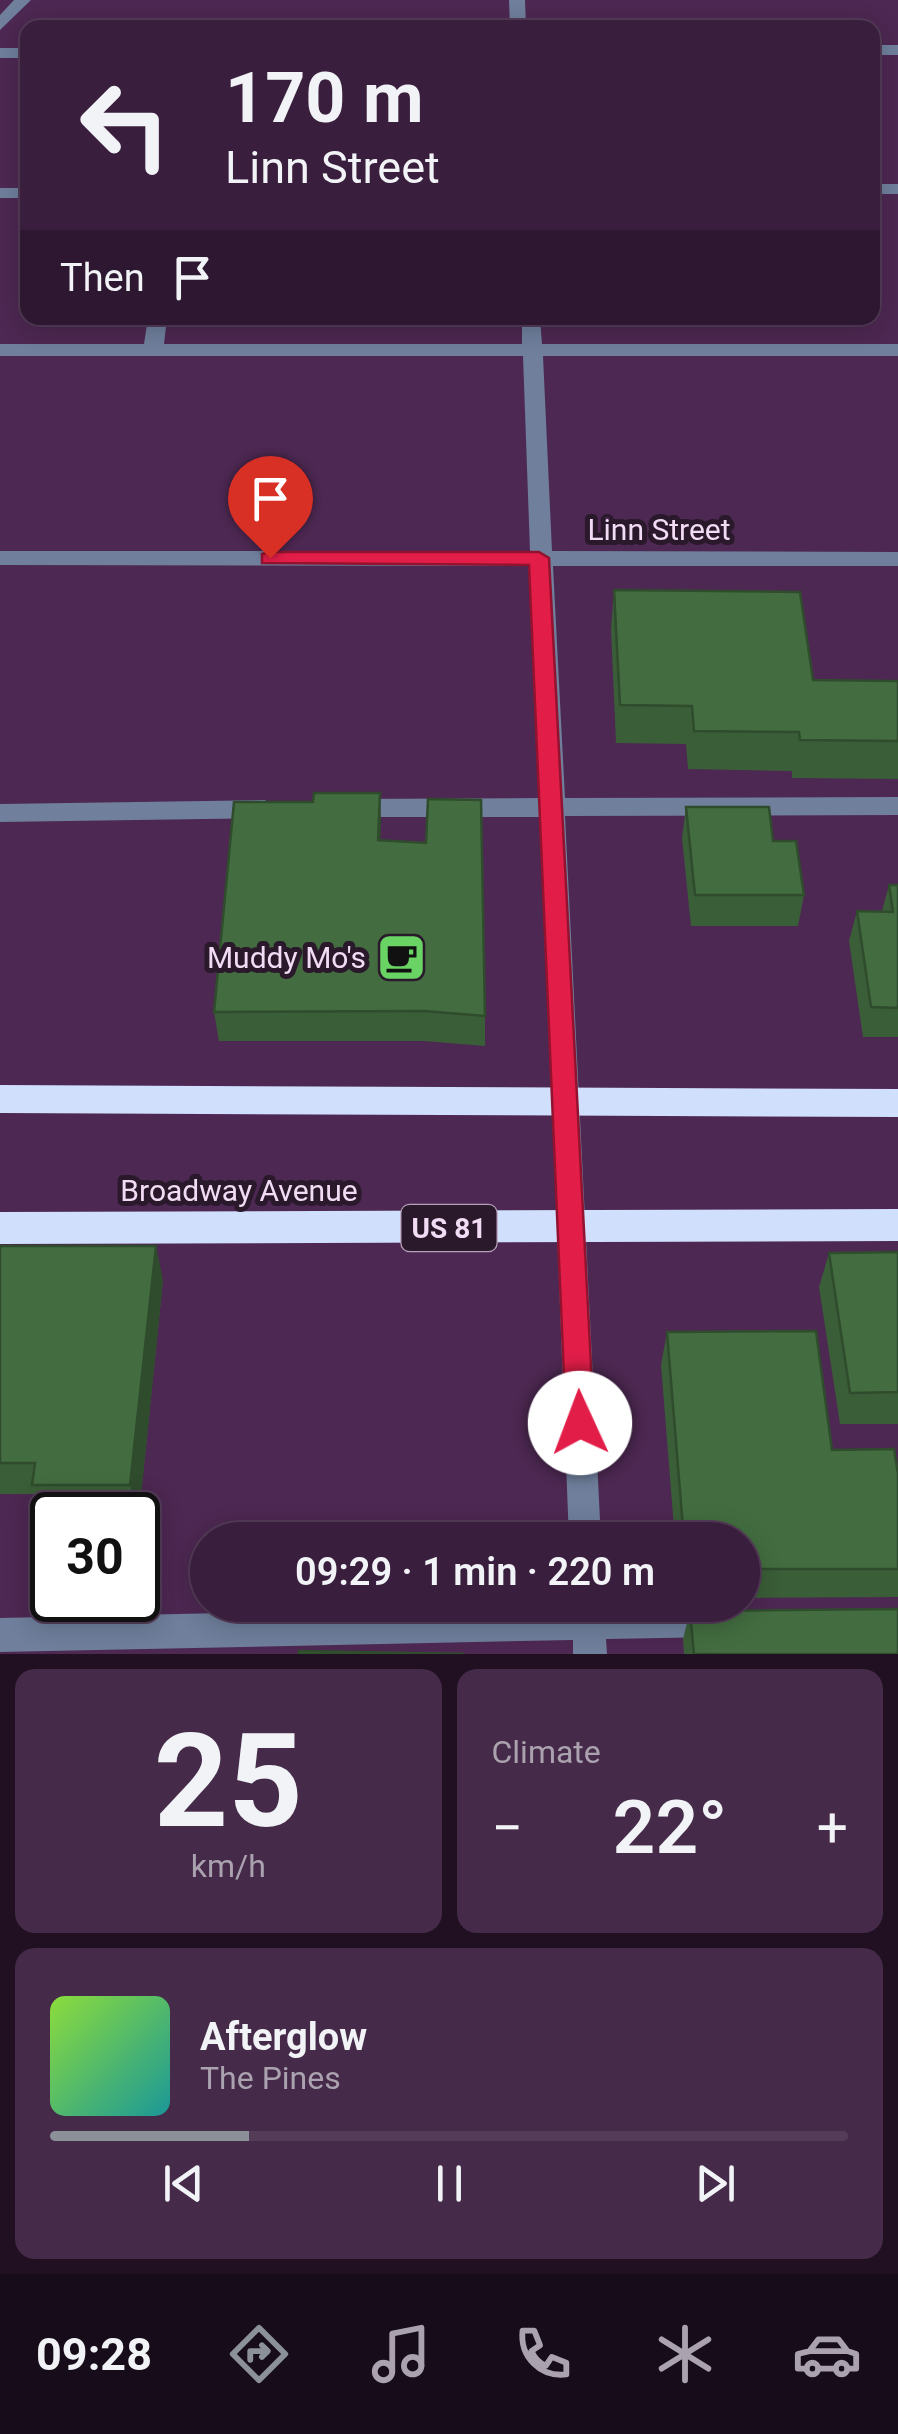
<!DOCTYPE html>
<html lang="en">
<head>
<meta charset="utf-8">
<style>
  body { margin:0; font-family:Roboto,sans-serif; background:#452b49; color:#f1f3f6; height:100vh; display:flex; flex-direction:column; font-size:38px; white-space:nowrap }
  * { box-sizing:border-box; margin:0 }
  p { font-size:32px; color:#aba2b0 }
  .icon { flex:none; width:55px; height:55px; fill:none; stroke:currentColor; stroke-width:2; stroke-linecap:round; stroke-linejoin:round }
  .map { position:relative; height:1654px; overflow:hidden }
  .panel { display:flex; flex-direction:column; gap:15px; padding:15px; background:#201022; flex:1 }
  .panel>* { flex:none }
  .hud { position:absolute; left:20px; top:20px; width:860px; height:305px; border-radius:20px; box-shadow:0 5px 25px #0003,0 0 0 2px #543c58; background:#3a1e3e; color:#f1f3f6; overflow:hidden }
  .speed { position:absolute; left:30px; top:1492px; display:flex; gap:20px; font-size:50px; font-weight:700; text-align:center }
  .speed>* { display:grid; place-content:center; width:130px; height:130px; border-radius:50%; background:#3a1e3e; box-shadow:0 5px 25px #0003,0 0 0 2px #543c58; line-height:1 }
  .speed .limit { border:5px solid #111; border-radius:15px; background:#fff; color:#111 }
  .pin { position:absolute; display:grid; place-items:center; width:85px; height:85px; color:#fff; margin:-102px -42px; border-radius:50% 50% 50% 0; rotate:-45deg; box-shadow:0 0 10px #0007 }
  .pin .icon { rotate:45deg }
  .me { position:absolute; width:110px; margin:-55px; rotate:358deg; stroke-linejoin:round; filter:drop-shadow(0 0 8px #0008) }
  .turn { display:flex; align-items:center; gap:35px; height:210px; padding:0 40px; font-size:45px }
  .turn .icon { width:130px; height:130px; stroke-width:2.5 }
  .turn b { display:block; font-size:70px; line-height:85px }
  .then { display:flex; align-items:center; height:95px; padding:0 40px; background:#0003; gap:20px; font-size:38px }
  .big { font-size:75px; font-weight:600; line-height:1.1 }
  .panel .widget { flex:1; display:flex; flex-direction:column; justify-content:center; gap:15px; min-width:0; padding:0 35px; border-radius:20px; background:#452b49 }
  .panel .dial { align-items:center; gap:0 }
  .dial b { font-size:130px; line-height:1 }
  .song { display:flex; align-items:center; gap:30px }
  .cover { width:120px; height:120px; border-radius:15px; background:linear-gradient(135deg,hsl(90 70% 55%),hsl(180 70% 35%)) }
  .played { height:10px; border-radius:5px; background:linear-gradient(90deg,#8c9099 25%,#543c58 25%) }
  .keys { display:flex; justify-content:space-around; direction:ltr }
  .heat { display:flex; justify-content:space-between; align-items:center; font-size:55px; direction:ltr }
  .panel .tiles { flex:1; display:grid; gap:15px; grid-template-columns:1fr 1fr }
  .widget:last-child { grid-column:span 2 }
  .trip { position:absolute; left:190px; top:1522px; width:570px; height:100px; border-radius:50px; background:#3a1e3e; box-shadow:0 5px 25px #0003,0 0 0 2px #543c58; font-weight:600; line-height:100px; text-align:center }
  .tab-bar { display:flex; height:160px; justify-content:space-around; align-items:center; background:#170c19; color:#aba2b0 }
  .tab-bar .icon { width:70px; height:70px }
  .tab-bar .current { color:#8c9099 }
  .tab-bar b { font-size:45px; color:#f1f3f6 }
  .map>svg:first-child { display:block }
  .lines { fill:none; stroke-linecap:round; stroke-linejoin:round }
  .minor { fill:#6f7f9c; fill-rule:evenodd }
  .highway { fill:#cfdffc; fill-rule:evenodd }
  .wall { fill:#3a5e37 }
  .shaded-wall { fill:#2f4c2d }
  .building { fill:#436d40; stroke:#2f4c2d; stroke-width:2.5 }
  .route { fill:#e11d48; stroke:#92132f; stroke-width:2.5 }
  .labels { text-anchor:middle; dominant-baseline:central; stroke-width:10; stroke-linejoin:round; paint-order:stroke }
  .shield { fill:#29192b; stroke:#b6a1b8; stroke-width:2.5 }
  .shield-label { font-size:28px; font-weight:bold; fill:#f2dbf4 }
  .street-label { font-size:30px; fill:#f2dbf4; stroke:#29192b }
  .poi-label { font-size:30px; fill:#f2dbf4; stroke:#29192b; text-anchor:end }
</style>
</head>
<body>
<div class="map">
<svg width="898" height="1654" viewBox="0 0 898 1654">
  <rect width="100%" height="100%" fill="#4d2852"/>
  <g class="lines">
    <path class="minor" d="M14,0H31L0,30V15Z
      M509,0H525L526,28H510Z
      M872,45H898V55H872Z
      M0,48H28V58H0Z
      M872,184H898V194H872Z
      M0,188H28V198H0Z
      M148,318H167L164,344H522V318H540L542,344H898V356H543L552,551L898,552V566H553L565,798L898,797V815L565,816L601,1540H569L541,817H350L338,808L350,799L540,798L531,566L0,565V551H530L523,356H0V344H144Z
      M265,800L277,809L265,818L0,822V804Z
      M571,1605H722L730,1608L735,1620L730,1632L718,1637L606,1639L607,1654H573V1640L0,1652V1618Z"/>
    <path class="highway" d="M0,1085L898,1089V1117L0,1113Z
      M898,1209V1241L0,1244V1212Z"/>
  </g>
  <path class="wall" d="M226,318H419V326L227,325Z
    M614,590L813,680L898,681V779L792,778V771L688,769L686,744L616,743L611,629Z
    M380,793V840L485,1016V1046L424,1041H219L214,1012L313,802Z
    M686,807L773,841L804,895L798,926H691L682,838Z
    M889,885H898V1037H863L849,941L857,911H882Z
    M0,1246L163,1280L139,1515H44L36,1494H0Z
    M898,1252V1424H840L819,1287L829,1253Z
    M667,1332L832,1450L898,1474V1597L742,1598V1540H675L661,1365Z
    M690,1611L898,1654H684L683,1639Z"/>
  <path class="shaded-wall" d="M380,793L381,824L379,871L378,840Z
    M156,1246L163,1280L139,1515L130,1485Z"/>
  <path class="building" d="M614,590L800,592L813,680L898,681V741L800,740L799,732L694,731L692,706L620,705Z
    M314,793H380L378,840L426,843L428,799L481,800L485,1016L424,1011L214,1012L234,802H313Z
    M686,807H769L773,841H796L804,895H695Z
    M889,885H898V1008L871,1007L857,911L893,912Z
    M0,1246H156L130,1485H32L35,1463H0Z
    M898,1252V1392L850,1393L829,1253Z
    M816,1331L832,1450L894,1449L898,1474V1569H742V1540H684L667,1332Z
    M898,1609V1654H694L690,1611Z
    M299,1651L464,1654H299Z"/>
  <path class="route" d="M270,552H539L549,558L594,1423L590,1433L580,1437L570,1433L566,1423L529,565L262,563V554Z"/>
  <defs>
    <symbol id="cafe-square" viewBox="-11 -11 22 22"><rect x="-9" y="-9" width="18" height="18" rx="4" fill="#69d464" stroke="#29192b"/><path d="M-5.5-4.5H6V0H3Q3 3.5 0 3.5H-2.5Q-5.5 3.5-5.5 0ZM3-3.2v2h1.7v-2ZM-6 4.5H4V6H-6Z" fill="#111"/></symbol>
  </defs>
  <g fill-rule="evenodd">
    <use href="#cafe-square" x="374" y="930" width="55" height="55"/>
  </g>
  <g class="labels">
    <rect class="shield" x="401.5" y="1205" width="95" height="46" rx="8"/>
    <g class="shield-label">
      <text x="449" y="1228">US 81</text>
    </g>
    <g class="street-label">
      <text x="659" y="529">Linn Street</text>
      <text x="239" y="1190">Broadway Avenue</text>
    </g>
    <g class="poi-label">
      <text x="366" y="957">Muddy Mo's</text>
    </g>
  </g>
</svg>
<div class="speed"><div class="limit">30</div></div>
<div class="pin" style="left:270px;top:558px;background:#d93025"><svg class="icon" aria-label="arrive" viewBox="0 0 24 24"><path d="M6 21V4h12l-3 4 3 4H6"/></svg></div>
<svg class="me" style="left:580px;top:1423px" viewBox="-20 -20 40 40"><circle r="19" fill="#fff"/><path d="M0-13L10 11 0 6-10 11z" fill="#e11d48"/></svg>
<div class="trip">09:29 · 1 min · 220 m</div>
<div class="hud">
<div class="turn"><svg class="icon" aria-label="left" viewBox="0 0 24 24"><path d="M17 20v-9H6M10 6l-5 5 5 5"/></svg><div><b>170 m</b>Linn Street</div></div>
<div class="then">Then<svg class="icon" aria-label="arrive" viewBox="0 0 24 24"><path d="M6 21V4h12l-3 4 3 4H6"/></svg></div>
</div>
</div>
<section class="panel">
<div class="tiles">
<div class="widget dial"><b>25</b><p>km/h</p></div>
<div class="widget"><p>Climate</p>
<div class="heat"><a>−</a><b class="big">22°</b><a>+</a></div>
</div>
<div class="widget">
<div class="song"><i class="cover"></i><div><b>Afterglow</b><p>The Pines</p></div></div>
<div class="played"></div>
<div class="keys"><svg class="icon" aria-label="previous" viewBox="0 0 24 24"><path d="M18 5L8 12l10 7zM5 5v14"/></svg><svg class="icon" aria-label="pause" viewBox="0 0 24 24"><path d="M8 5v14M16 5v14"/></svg><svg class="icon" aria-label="next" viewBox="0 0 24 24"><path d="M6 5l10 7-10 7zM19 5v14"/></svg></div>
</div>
</div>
</section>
<nav class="tab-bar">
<b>09:28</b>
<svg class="icon current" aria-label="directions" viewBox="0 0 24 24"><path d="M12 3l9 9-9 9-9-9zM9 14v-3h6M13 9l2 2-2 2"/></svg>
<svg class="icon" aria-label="music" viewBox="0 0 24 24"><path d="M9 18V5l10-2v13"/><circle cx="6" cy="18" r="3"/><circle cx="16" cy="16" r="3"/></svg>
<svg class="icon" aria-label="phone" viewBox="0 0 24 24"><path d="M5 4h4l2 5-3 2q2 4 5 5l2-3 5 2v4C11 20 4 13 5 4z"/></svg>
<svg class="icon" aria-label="climate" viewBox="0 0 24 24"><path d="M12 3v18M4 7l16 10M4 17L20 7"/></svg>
<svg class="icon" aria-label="car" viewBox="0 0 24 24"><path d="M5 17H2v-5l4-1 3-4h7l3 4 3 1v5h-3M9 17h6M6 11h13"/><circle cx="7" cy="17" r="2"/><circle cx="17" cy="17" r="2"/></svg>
</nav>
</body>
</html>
